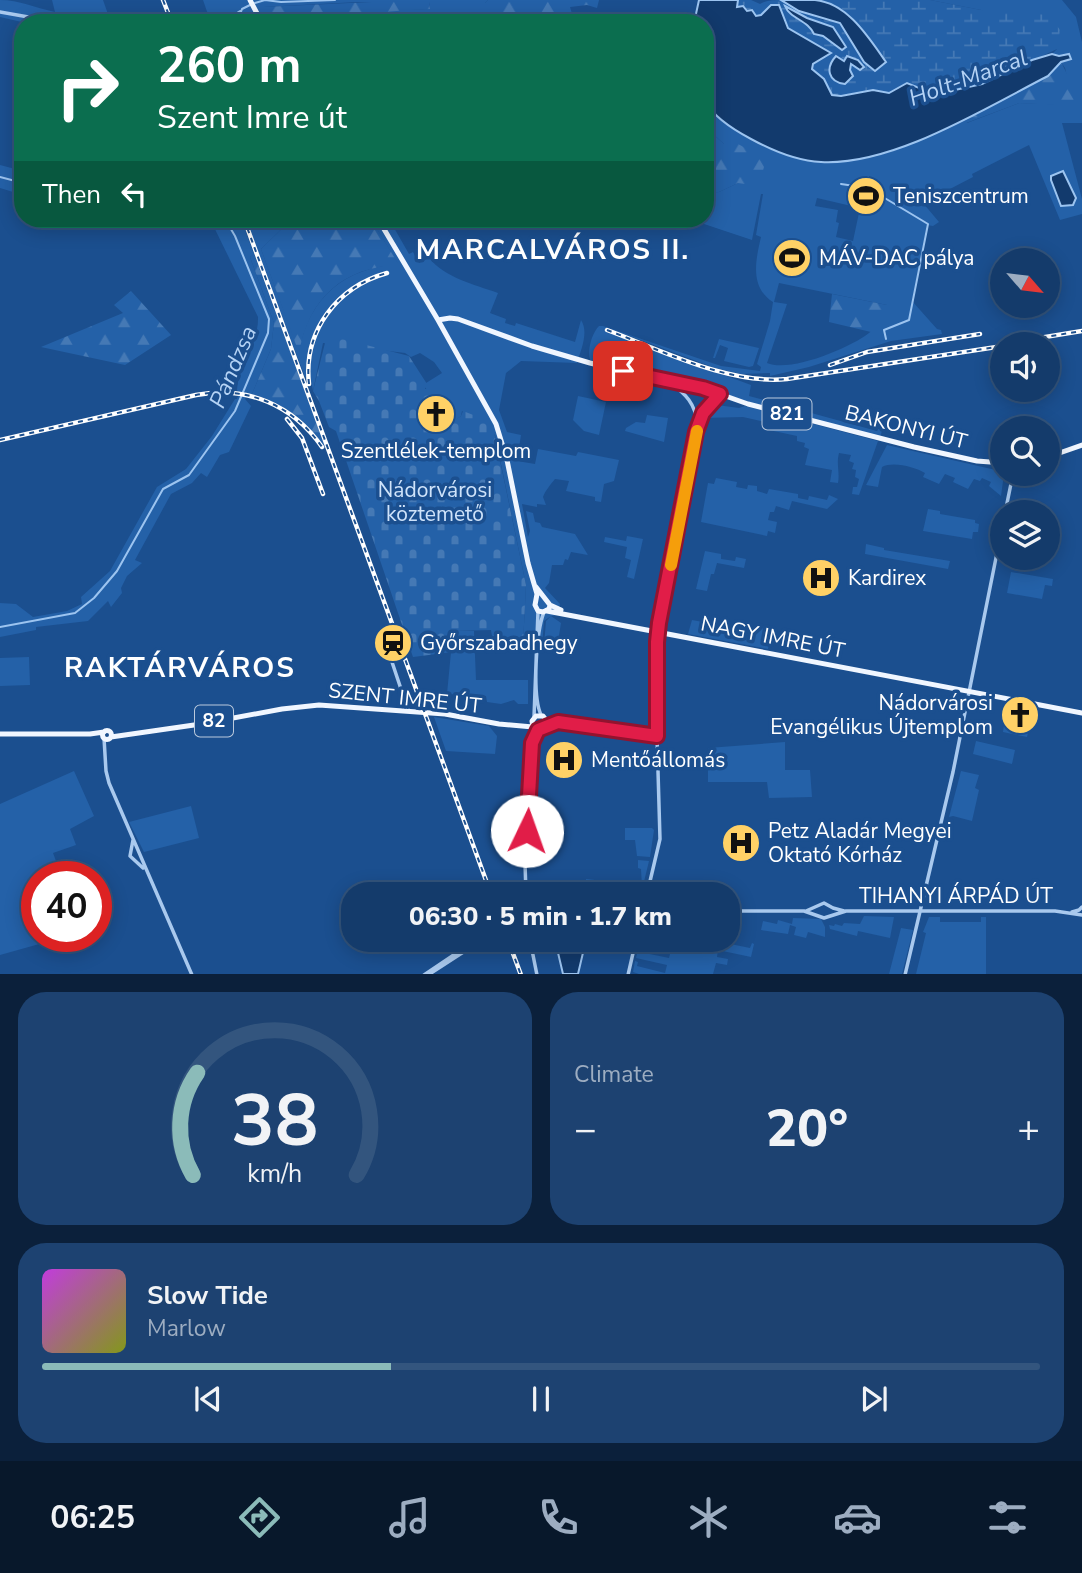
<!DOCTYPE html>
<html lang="en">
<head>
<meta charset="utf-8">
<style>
  body { margin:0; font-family:"Nunito Sans",sans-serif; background:#1d4271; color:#f1f3f6; height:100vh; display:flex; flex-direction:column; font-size:26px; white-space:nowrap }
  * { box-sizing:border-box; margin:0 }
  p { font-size:23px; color:#9dadc1 }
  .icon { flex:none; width:38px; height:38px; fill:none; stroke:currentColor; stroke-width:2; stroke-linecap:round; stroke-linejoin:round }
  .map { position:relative; height:974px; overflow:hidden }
  .sheet { display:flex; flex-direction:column; gap:18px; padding:18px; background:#0b203b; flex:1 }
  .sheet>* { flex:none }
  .top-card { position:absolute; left:14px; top:14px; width:700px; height:214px; border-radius:28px; box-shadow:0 4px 18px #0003,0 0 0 2px #33557e; background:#0b6e4f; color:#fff; overflow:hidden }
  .needle { width:46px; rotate:118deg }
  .fabs { position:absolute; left:990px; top:248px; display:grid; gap:14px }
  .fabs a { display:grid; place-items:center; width:70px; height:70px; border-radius:50%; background:#143b6b; box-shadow:0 4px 18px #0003,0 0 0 2px #33557e; font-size:35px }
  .speed { position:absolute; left:21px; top:861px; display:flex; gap:14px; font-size:35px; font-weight:700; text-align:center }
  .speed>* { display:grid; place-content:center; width:91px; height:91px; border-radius:50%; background:#143b6b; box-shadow:0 4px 18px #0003,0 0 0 2px #33557e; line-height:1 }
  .speed .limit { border:10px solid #d22; background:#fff; color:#111 }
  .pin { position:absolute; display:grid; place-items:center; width:60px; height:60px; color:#fff; margin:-30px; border-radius:14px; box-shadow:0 4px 10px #0006 }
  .me { position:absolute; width:77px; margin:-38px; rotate:3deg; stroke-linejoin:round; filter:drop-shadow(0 0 5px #0008) }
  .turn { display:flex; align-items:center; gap:24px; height:147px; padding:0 28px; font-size:32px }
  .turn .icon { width:91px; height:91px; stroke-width:2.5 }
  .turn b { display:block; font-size:49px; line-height:60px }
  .then { display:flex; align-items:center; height:66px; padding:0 28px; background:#0003; gap:14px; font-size:26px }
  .big { font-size:52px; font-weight:800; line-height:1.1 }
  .sheet .tile { flex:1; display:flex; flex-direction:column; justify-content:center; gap:10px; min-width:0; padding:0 24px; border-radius:28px; background:#1d4271 }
  .sheet .dial { align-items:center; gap:0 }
  .dial svg { height:182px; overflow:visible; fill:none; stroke:#33557e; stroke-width:7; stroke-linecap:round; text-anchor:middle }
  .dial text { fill:#f1f3f6; stroke:none }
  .song { display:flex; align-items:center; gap:21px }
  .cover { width:84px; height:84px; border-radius:10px; background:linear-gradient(135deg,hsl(290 70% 55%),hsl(70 70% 35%)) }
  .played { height:7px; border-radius:4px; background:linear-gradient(90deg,#8bbbb9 35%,#33557e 35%) }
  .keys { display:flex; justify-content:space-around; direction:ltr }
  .heat { display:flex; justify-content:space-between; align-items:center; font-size:38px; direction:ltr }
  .sheet .tiles { flex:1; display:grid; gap:18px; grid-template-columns:1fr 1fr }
  .tile:last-child { grid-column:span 2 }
  .trip { position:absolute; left:341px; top:882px; width:399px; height:70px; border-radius:28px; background:#143b6b; box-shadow:0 4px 18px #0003,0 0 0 2px #33557e; font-weight:800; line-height:70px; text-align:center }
  .tab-bar { display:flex; height:112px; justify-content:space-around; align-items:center; background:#08182b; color:#9dadc1 }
  .tab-bar .icon { width:49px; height:49px }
  .tab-bar .current { color:#8bbbb9 }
  .tab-bar b { font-size:32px; color:#f1f3f6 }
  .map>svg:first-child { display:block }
  .green { fill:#2461a8; fill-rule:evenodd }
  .forest { fill:url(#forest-firs) }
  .wetland { fill:url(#wetland-marsh); fill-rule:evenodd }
  .cemetery { fill:url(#cemetery-stones) }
  .water { fill:#123a6d; stroke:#9cc4f0; stroke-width:2 }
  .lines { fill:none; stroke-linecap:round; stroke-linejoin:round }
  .stream { stroke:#9cc4f0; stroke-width:2 }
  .tertiary { stroke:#a9c9ee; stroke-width:3.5 }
  .primary { stroke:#f0f6ff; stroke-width:5 }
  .rail-casing { stroke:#fff; stroke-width:4.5 }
  .rail { stroke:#1b4f8f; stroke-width:2; stroke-dasharray:5; stroke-linecap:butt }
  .route-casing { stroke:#92132f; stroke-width:18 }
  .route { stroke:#e11d48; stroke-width:12 }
  .slow { stroke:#f59e0b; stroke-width:12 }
  .labels { text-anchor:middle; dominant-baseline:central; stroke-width:7; stroke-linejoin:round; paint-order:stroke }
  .shield { fill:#1b4f8f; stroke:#bbcadd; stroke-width:2 }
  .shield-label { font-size:19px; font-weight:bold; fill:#fff }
  .poi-label { font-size:21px; fill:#fff; stroke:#1b4f8f; text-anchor:start }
  .street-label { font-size:21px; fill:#fff; stroke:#1b4f8f }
  .park-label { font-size:21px; fill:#cfe3fa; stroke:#1b4f8f }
  .water-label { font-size:23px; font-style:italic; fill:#b5d3f5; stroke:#1b4f8f }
  .district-label { font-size:28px; font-weight:bold; letter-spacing:2px; fill:#fff; stroke:#1b4f8f }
</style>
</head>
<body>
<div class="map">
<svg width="1082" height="975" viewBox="0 0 1082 975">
  <defs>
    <pattern id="forest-firs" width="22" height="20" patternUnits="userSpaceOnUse" patternTransform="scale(1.75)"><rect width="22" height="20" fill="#2461a8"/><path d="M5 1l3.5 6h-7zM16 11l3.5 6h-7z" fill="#4579b5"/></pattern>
    <pattern id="wetland-marsh" width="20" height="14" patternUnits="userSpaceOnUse" patternTransform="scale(1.75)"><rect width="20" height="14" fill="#2461a8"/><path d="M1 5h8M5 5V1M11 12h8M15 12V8" fill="none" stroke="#4579b5"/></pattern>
    <pattern id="cemetery-stones" width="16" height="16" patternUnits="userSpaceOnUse" patternTransform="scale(1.75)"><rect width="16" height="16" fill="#2461a8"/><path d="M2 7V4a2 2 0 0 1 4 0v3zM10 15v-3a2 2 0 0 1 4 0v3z" fill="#4579b5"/></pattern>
  </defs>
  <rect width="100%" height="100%" fill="#1b4f8f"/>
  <path class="green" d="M0,0C19,0 36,8 55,12L52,0H103L109,17H164L167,23H26L0,17Z
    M203,0H488L485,3V19L490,23H294L389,10L430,9L429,2H358L264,7L271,23H211Z
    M930,0H1062L1076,17L1082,42V123H1062L1082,199V214L1060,220L1029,145L972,174L973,177L923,203L939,222L933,226L927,225L912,301L937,329L941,330L942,334L891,341L809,367L770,376V373L741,374L715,368L608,328L603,330L751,385L749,396L877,431L886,419L880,437L772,410L686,381L636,373L590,360C587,350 592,333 599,326H603L721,366L760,371L761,367L757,364L770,321L773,302C749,287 756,259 761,237L756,235L763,194H761L752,240L695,221L705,219V193L719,192L738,183V144H724L705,127V101C742,149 805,169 864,159C895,154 936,132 964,119L967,123L1019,103L1074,105L1065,68L1061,62L1069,54L1059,56L1052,54L1057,49L981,10ZM817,198L860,208L853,241L836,237L839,223L836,222L838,210L815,206ZM779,283L887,305C882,314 877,327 869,333C850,348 790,373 767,363L787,304L774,302Z
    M0,165L23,171V195L0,188Z
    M210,219H241L254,254L250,257L274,323L271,349L252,394H247L245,399L251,406L229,452L220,455L207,477L201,473L192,483L171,494L135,560L142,563L127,576L121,588L122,593L111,607L108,601L88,621L36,627V630L0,637V603L16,604L33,617L67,611L82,604L81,597L110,571L157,487L186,469L212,436L235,399H237L239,393L237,390C238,365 259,343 258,317Z
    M245,219H250L251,223H256L264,219H292L261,249L299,351C309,297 345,268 398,264L371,219H389L409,254L413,252L419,263L429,258C446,278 473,284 498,293L490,313L506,319L505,323L515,326L516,323L575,342L581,320C589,332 581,350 577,363L521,361L506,373L499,410L507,432L521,435L517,461L535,464L538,449L576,456L578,452L619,460L614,481L604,484L601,502L595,501V497L566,491L569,481L555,479C551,484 545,491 543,497L546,505L537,504V507L522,504L528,537L530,531L526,511L533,513L535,522L540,523L542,527L575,534L588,555L571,552L568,560L565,559L563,565H552L549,583L545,588L560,604L557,615L551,616L561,623L557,648L544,645L546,621L551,616L544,621L542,647L523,644L526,585L495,435L462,411L461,416C449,426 440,429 428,417L427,413L436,405L425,387L426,383L442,373L434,362L420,353L411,357L405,353L323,343L313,391L310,376L305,377Z
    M719,339L759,348L753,366L749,367L724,361L728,348L720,345L715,358H713Z
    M578,396L606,402L599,435L584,431L573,420Z
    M717,405L739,408L745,406L878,441L859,495L852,494L853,487H857L859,479L855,477L856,470L852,469L854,463L849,461L851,455L839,453C836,464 840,472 838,483L830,482L832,470L805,465L809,449L804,447L805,443L797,441V436L769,430L770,423L743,417L702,418Z
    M647,415L668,418L664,442L625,431L626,428L636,422L645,423Z
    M887,445L1000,471L1004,474L1001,496L989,486L991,482L982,478L980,481L974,479L968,489L953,482L955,478L945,474L939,484L923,477L925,473C915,467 893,461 882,467L878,487L866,485Z
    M716,478L737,482L736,487L747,489L748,485L757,486V491L767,494L769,489L798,494V498L808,500L809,496L827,500L829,495L838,499L827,509L792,501L789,510L776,506L774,512H770L768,520L777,522L775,533L768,531L767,536L701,522L708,483L714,484Z
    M928,509L940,511V514L975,520V523L979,524L978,532H973L972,539L923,531Z
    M627,536L643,539L634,579L627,577L631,560L625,558L627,547L604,542L605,537L626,541Z
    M866,544L884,548V550L950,561L948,569L865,554Z
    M705,551L721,554V559L735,561L736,557L746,559L744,568L717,563L714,574H711L707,591L696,589Z
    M1011,572L1053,579L1052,586L1045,585L1042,599L1007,593Z
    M692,620L708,623L707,627L751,635L754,625L772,628L768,649L688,634Z
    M453,631H474L476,680H528V704H518L514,700L501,704L487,702L486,696L447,694Z
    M29,657L30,685L0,686V658Z
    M1007,705L1017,707L1014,719L1024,722L1027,708L1033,710L1027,737L1003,732Z
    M434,717L489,726L497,736L495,754L446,751Z
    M976,741L1015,750L1012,764L973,754Z
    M785,742V770H810L812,797L769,798L767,782H708V748Z
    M74,771L94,816L70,829L76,845L53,853L62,877H37V936H68L0,955V804Z
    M961,771L979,775L975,788L979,790L972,821L953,816L949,817Z
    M191,806L199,838L144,852L129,822Z
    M625,828H652L654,830L650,857L637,856L635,840H625Z
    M638,860L649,861L641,894L625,890L624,893L611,890L609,893L597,889L595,894H586V879L595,880L596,887H642L641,869L638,868Z
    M864,916L894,917L890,938L858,931L857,936L830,929L829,925L834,926L835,924L842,926L844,923L860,924Z
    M929,917H940V922H981V917H986V974H916L926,933L923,932Z
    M793,918L821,919L825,927V937L808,932L806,938L794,935L796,927L790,925L788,934L761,930L763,921L777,924L778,920L792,924Z
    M901,928L913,930L902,974H889Z
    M641,940H661L699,947L700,944H708L711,940L750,948L752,943L754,944L751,957L718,950L717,957L728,959L727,965L716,963L713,974L642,975L633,972L635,961L638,962L637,966L665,973L667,965L636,958L639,945H641L640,952L669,958L671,950L640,942Z"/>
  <path class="forest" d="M488,0H599L597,8L587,5L570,7L572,14L580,23H490L485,19V3Z
    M394,1L429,2L430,9C376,10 324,23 271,23L263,7Z
    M1061,62L1077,94L1074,106L1019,103L966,123L964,119L1048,76Z
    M705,127L724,144H738L766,159L759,186L738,183L719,192L705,193Z
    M292,219H371L399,265C343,267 309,298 299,353L261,249Z
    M254,254L325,446L324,447C308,421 282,403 252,394L271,349L274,323L250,257Z
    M131,291L171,335L125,365L41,347L123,313L114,305Z
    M832,294L887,305L888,322L880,325L878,330L871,332L829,322Z"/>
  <path class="wetland" d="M738,0H751L760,4C766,0 775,0 782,0C795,3 808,16 823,20C830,21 834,20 840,23L864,62L875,71L886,62C865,33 852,14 818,0H930L981,10L1049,15L1060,30L1057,49L982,84L955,90L934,94L907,83L889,93L873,90L841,96L832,95L824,79L812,69L813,64L830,52L788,28L779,5H771L761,15L756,16L752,10L747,11L743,6L739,8L737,7ZM785,6L807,18L833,27L846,47L842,50L823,36L815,34C808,20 790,19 785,6ZM836,56L844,61L847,56L858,60L864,67L863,70L851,64L850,70L853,76L845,84C832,83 829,76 829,64Z"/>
  <path class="cemetery" d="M327,335L409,356L427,384L425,389H430L437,402L427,413L433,423L447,426L461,416L463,411L481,418L494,432L526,585L523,644L493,642L491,630L453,631L452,652L413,657L336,431L329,427L319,401L313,391Z"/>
  <path class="water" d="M699,0H738L737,7L743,6L747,11L752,10L756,16L761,15L771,5H779L788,28L831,53L813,64L812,69L824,79L832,95L841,96L873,90L889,93L907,83L934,94L955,90L982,84L1032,60L1052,54L1059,56L1069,54L1071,59L1061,62L1048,76C985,108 893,166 821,162C796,161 773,151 751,139C736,131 714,118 706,102C701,92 705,38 705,23H694Z
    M781,0C792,0 804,0 815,0C848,3 869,38 886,62L875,71L864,62L840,23L799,11Z
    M785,6L807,18L833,27L846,47L842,50L823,36L814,34C808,20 790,19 785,6Z
    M836,56L844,61L847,56L858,60L864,67L860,70L851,64L850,70L853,76L845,84C828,82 825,68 836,56Z
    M1063,171L1076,198L1073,205L1061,206L1051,180V176Z
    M555,940H586L578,974H563Z"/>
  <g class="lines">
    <path class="stream" d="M255,3L265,0L281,2L335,0
      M230,23L232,16L240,11
      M237,23L242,9L250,5
      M0,177L23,183
      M864,182L868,177
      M841,184L868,188L928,224L909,320L884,330L886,339
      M0,627L75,613L94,598L117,571L163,489L189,475L235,411L268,333L269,319L235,236L225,219"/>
    <path class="tertiary" d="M0,12L34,18L79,22L169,23
      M670,383C685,393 696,404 697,424
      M1005,513L1013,474
      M658,631L696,432L703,413L720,394
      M385,641L408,710
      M541,715C532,695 536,632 544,612
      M534,717L538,611
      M104,738L106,771L109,783L192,975
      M133,840L130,856L143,868
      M526,894L525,863L534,728
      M647,894L660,839L657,737
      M728,911H804L824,918L846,911H1055L1082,915
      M806,911L824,903L833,908L844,911
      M1072,912L1079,910L1082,907
      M530,940L537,975
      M424,975L476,940
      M428,975L482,940
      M628,975L636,940
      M905,975L953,772L1003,523"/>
    <path class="primary" d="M250,0L262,23
      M378,219L438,320L496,424L507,460L528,563L537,594L535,605L538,611L543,612L549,609L550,605
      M438,320L450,318L458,319L532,346L590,363L642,376L703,388L748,404L914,447L977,461L1003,463
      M1048,457L1082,445
      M1009,474L1012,479
      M536,587L550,605L561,610
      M547,611L1082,713
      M546,720L657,736L658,631
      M547,726L546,720L543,716H536L532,721L533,727L538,730L555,724
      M102.5 735a4.5 4.5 0 1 1 9 0a4.5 4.5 0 1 1-9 0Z
      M0,734H90L104,732
      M111,737L201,724L282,709L319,705L445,714L499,724L533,727"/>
    <defs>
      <path id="rail" d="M163,0L172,23
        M244,219L491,894
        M607,330C661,350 729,385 787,379L1003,346
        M1002,344L1082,331
        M830,365L867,352L980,334
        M309,384C303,331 337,287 387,273
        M287,419L302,438L323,494
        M0,440L196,395C246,385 293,405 322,447
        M508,940L521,975"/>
    </defs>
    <use href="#rail" class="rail-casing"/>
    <use href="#rail" class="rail"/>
  </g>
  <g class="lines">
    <defs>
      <path id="route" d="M527,831L532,743L538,730L558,722L657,736V642L659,623L696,432L703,413L720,394L703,388L623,371"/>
    </defs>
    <use href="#route" class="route-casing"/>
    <use href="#route" class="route"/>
    <path class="slow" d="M671,565L697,431"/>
  </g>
  <defs>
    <symbol id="stadium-disc" viewBox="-11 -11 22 22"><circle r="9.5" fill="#ffd166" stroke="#1b4f8f"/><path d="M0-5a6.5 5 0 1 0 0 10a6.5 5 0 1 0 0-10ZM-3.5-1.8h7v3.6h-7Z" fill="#111"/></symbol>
    <symbol id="church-disc" viewBox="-11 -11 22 22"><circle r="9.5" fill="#ffd166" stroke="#1b4f8f"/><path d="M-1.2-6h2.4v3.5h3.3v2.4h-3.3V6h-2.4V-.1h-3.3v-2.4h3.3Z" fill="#111"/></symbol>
    <symbol id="hospital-disc" viewBox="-11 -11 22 22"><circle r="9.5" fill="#ffd166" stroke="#1b4f8f"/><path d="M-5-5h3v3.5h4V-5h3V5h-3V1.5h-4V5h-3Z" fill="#111"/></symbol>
    <symbol id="station-disc" viewBox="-11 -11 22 22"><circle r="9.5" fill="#ffd166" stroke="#1b4f8f"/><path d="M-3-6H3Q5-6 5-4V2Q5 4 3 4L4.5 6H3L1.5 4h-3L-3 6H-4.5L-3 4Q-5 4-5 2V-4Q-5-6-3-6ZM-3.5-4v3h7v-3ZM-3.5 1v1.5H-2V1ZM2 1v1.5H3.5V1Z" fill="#111"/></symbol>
  </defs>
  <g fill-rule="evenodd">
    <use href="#stadium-disc" x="844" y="174" width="44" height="44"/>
    <use href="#stadium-disc" x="770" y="236" width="44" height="44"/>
    <use href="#church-disc" x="414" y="392" width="44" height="44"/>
    <use href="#hospital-disc" x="799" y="556" width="44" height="44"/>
    <use href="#station-disc" x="371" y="621" width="44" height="44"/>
    <use href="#church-disc" x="998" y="693" width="44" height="44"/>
    <use href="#hospital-disc" x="542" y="738" width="44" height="44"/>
    <use href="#hospital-disc" x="719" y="821" width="44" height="44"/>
  </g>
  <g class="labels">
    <g class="shield">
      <rect x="762.5" y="398.5" width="49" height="31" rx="5"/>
      <rect x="195" y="705.5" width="38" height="31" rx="5"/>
    </g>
    <g class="shield-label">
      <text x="787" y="414">821</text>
      <text x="214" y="721">82</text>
    </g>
    <g class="poi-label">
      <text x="893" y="196">Teniszcentrum</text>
      <text x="819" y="258">MÁV-DAC pálya</text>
      <text x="436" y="451" text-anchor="middle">Szentlélek-templom</text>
      <text x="848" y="578">Kardirex</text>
      <text x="420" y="643">Győrszabadhegy</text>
      <text x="993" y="703" text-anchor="end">Nádorvárosi<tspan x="993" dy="24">Evangélikus Újtemplom</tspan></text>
      <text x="591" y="760">Mentőállomás</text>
      <text x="768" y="831">Petz Aladár Megyei<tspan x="768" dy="24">Oktató Kórház</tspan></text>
    </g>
    <g class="street-label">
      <text transform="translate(906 427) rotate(14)">BAKONYI ÚT</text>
      <text transform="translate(773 637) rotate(11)">NAGY IMRE ÚT</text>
      <text transform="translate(405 698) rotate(6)">SZENT IMRE ÚT</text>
      <text x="956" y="896">TIHANYI ÁRPÁD ÚT</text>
    </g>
    <g class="park-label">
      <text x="435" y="490">Nádorvárosi<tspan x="435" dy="24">köztemető</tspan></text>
    </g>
    <g class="water-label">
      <text transform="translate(968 78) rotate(-20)">Holt-Marcal</text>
      <text transform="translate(233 367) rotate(-67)">Pándzsa</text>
    </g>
    <g class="district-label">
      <text x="553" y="250">MARCALVÁROS II.</text>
      <text x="180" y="668">RAKTÁRVÁROS</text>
    </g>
  </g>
</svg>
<div class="fabs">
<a><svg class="needle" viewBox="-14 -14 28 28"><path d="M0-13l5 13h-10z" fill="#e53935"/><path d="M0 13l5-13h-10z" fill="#9dadc1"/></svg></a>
<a><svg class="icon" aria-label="sound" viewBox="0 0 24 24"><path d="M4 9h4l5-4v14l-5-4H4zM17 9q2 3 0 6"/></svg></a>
<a><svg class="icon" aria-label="search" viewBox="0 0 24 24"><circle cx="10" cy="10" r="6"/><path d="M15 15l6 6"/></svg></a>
<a><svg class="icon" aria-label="layers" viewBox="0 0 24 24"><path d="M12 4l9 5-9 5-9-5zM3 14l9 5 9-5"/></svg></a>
</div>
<div class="speed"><div class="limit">40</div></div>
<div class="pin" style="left:623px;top:371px;background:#d93025"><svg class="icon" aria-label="arrive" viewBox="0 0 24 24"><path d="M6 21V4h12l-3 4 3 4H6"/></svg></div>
<svg class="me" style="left:527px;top:831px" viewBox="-20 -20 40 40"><circle r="19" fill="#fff"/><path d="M0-13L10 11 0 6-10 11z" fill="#e11d48"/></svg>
<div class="trip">06:30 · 5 min · 1.7 km</div>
<div class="top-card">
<div class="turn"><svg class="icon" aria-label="right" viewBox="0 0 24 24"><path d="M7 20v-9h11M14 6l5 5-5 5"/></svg><div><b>260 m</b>Szent Imre út</div></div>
<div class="then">Then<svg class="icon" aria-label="left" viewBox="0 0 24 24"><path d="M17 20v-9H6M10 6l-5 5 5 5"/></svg></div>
</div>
</div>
<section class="sheet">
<div class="tiles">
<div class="tile dial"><svg viewBox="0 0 100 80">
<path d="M14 69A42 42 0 1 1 86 69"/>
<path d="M14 69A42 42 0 0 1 16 24" stroke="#8bbbb9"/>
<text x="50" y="56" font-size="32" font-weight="700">38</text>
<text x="50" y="72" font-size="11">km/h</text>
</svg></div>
<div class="tile"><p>Climate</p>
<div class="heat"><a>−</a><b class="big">20°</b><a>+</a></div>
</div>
<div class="tile">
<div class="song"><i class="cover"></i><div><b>Slow Tide</b><p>Marlow</p></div></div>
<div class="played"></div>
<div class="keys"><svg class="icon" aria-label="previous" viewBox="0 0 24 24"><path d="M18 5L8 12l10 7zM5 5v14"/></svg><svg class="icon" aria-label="pause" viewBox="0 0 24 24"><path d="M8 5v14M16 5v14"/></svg><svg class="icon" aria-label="next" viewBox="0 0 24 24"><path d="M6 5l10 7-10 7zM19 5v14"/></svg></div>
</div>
</div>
</section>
<nav class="tab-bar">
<b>06:25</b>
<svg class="icon current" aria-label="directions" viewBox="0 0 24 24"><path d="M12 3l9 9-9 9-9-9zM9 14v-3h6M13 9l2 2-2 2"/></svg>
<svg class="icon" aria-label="music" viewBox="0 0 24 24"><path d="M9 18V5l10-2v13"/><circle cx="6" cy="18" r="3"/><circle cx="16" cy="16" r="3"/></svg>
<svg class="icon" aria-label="phone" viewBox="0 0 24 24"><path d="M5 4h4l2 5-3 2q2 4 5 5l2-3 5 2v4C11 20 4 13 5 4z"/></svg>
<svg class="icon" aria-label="climate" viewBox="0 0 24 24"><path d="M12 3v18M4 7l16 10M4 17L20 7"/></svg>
<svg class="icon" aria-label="car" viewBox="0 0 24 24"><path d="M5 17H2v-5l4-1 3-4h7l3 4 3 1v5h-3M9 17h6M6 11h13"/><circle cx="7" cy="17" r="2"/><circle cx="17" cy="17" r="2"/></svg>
<svg class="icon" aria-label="filters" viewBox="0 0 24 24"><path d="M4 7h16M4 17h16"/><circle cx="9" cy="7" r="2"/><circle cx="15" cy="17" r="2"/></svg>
</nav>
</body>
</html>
